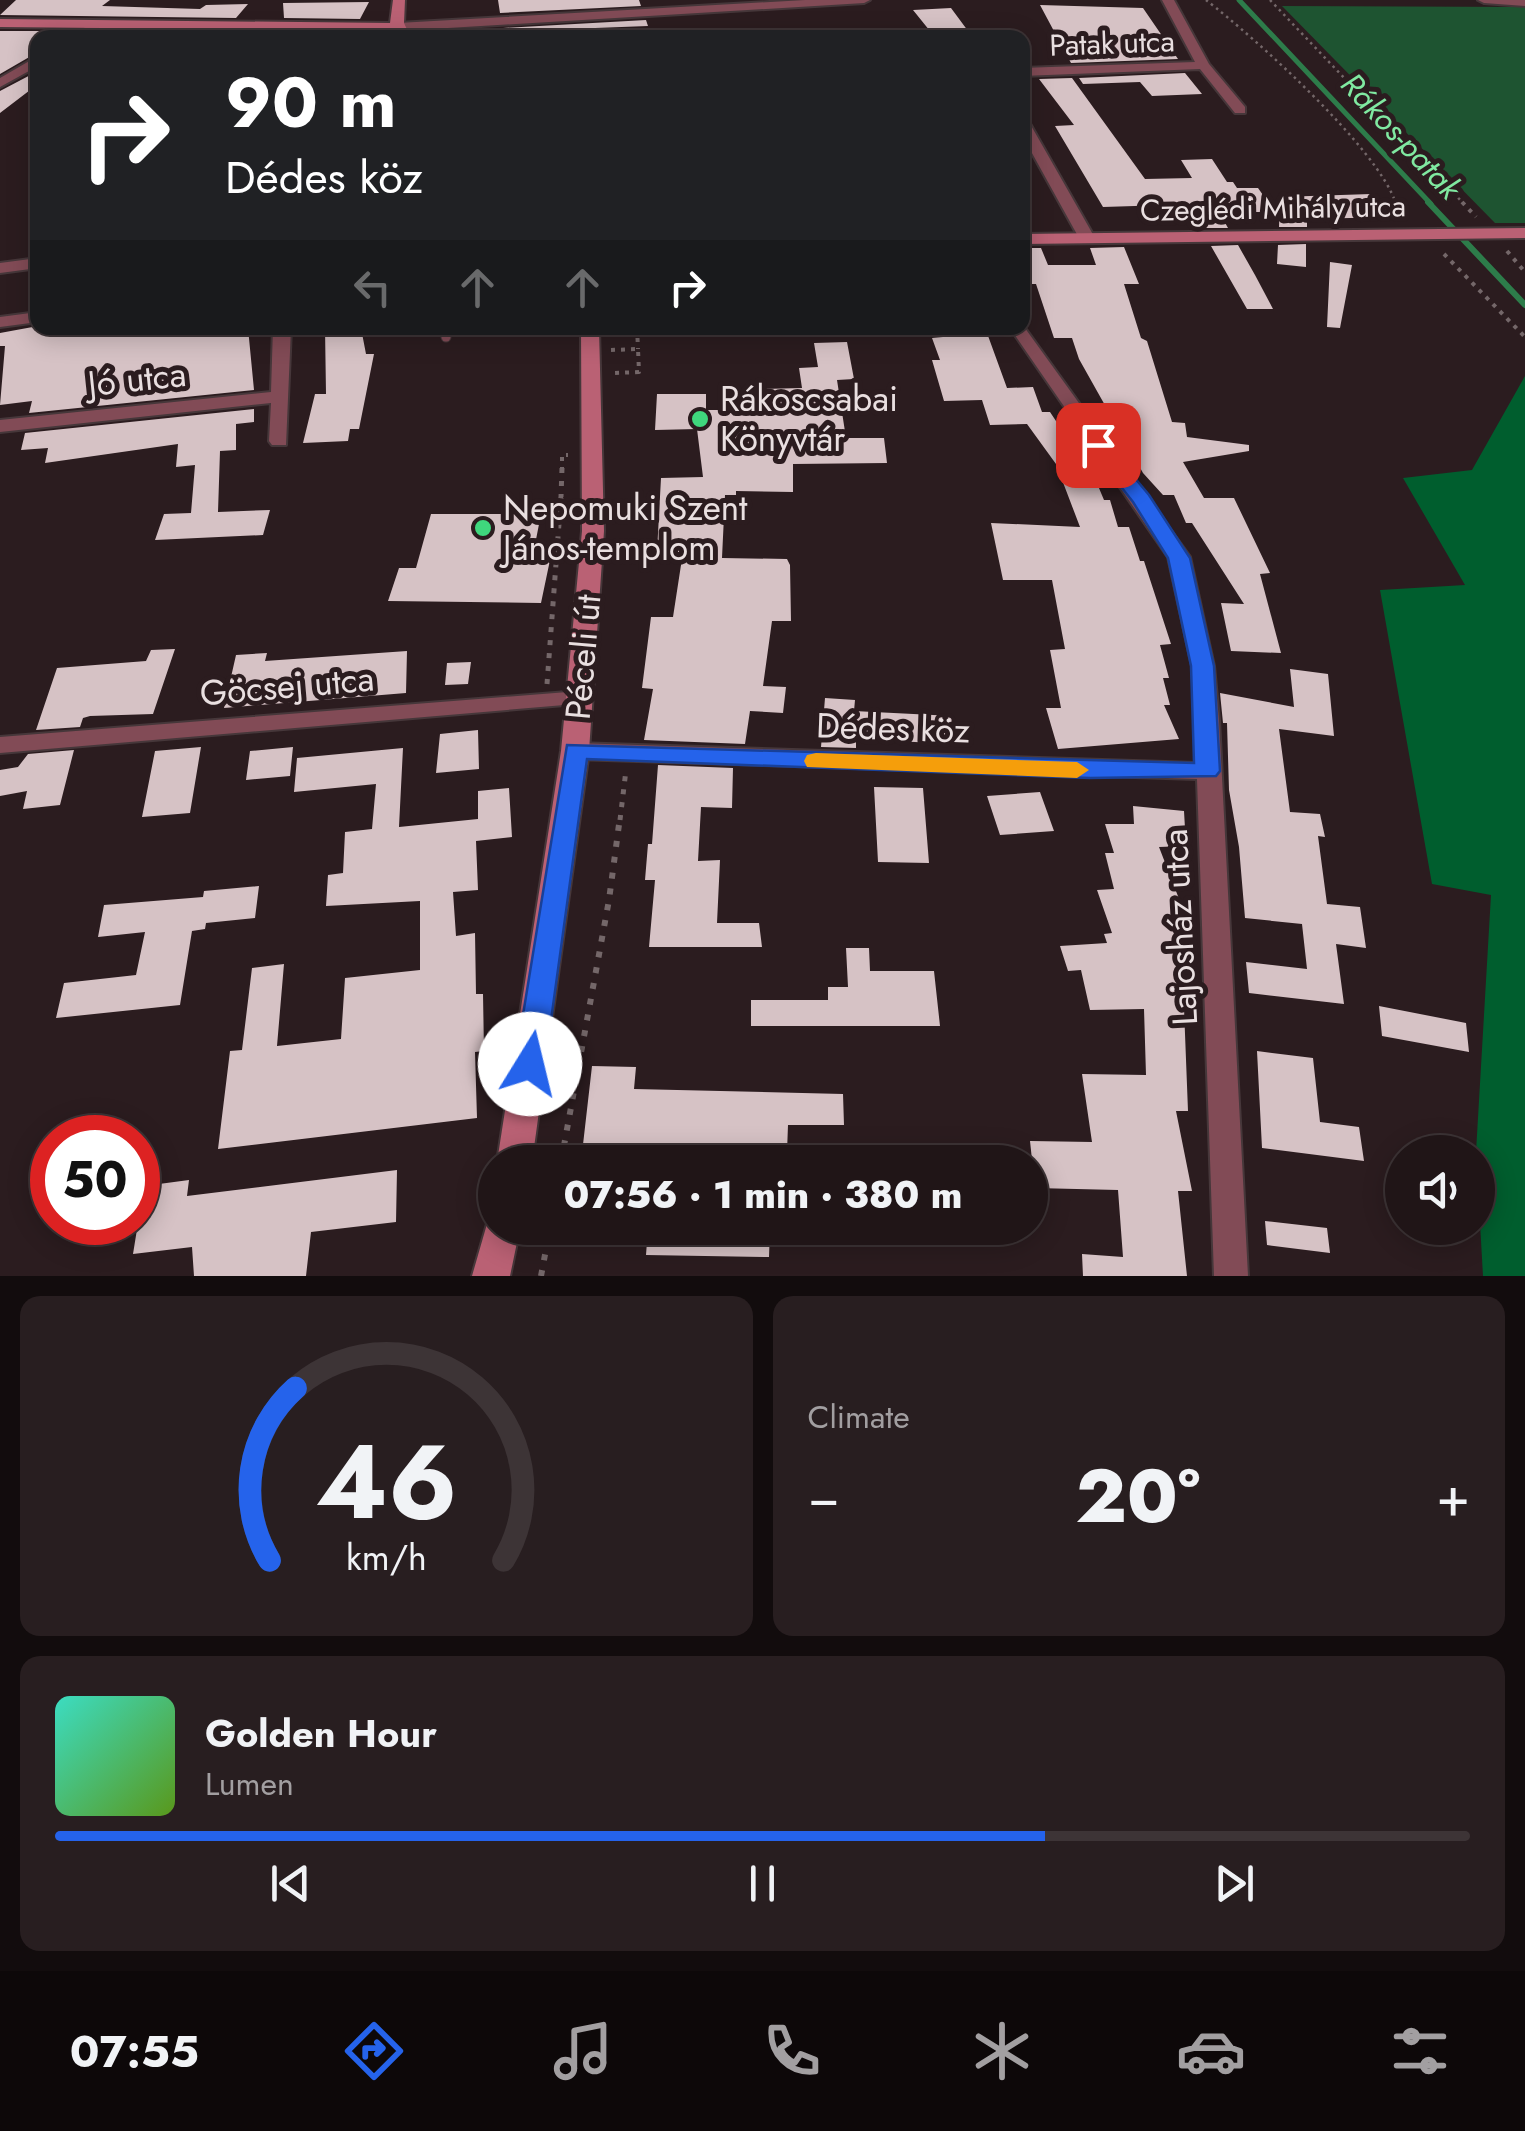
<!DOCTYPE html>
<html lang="en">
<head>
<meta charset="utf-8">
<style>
  body { margin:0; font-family:Jost,sans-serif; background:#281e20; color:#f1f3f6; height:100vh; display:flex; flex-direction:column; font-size:38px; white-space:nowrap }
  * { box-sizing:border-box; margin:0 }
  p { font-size:32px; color:#a29fa1 }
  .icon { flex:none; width:55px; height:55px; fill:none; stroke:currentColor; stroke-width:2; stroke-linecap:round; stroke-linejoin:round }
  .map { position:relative; height:1276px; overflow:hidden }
  .sheet { display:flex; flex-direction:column; gap:20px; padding:20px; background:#120c0d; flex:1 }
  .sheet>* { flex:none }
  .banner { position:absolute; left:30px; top:30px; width:1000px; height:305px; border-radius:20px; box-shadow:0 5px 25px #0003,0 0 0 2px #3d3436; background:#202124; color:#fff; overflow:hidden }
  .controls { position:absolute; left:1385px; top:1135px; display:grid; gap:20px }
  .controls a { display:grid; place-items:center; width:110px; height:110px; border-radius:50%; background:#201517; box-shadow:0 5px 25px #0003,0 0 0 2px #3d3436; font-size:50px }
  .speed { position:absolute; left:30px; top:1115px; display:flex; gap:20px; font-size:50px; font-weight:700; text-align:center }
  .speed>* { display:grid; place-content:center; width:130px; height:130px; border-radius:50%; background:#201517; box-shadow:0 5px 25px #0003,0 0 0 2px #3d3436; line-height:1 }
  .speed .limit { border:15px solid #d22; background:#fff; color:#111 }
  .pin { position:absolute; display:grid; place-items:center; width:85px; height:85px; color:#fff; margin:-42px; border-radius:20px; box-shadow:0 5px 15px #0006 }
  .me { position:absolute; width:110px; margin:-55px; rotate:9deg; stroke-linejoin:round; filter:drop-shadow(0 0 8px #0008) }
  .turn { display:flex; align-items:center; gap:35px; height:210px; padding:0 30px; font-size:45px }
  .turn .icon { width:130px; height:130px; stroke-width:2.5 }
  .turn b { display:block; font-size:70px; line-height:85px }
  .lanes { display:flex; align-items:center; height:95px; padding:0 30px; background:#0003; justify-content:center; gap:50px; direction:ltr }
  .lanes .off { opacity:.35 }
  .big { font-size:75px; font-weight:800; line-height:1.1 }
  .sheet .widget { flex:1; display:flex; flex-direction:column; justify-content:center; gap:15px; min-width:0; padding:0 35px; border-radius:20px; background:#281e20 }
  .sheet .dial { align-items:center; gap:0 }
  .dial svg { height:260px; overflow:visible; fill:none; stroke:#3d3436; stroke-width:7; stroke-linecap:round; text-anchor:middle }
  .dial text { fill:#f1f3f6; stroke:none }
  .song { display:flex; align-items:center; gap:30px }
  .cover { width:120px; height:120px; border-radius:15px; background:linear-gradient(135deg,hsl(170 70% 55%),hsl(90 70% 35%)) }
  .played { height:10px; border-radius:5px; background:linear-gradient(90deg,#2563eb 70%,#3d3436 70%) }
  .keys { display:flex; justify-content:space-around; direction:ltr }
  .heat { display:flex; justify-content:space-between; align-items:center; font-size:55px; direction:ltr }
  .sheet .tiles { flex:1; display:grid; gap:20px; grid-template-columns:1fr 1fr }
  .widget:last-child { grid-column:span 2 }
  .trip { position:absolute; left:478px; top:1145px; width:570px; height:100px; border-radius:50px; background:#201517; box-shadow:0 5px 25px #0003,0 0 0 2px #3d3436; font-weight:800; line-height:100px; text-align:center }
  .tabs { display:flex; height:160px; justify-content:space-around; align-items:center; background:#0d0809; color:#a29fa1 }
  .tabs .icon { width:70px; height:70px }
  .tabs .on { color:#2563eb }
  .tabs b { font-size:45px; color:#f1f3f6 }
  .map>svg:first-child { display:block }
  .green { fill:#1e5431 }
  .forest { fill:#005e2e }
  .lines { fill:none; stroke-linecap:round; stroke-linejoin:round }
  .stream-far1 { stroke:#2d7c4a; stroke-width:5 }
  .stream { stroke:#2d7c4a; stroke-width:6 }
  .building { fill:#d6c2c5 }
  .service-casing { stroke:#46373a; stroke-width:11 }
  .minor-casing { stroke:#46373a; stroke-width:4 }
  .secondary-casing { stroke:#46373a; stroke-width:4 }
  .path-far3 { stroke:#746769; stroke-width:2.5; stroke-dasharray:2.5 4; stroke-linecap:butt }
  .path-far2 { stroke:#746769; stroke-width:4; stroke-dasharray:4 6; stroke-linecap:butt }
  .path-far1 { stroke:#746769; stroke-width:5; stroke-dasharray:5 8; stroke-linecap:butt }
  .path { stroke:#746769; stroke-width:6; stroke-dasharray:6 10; stroke-linecap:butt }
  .service { stroke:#824b56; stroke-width:9 }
  .minor { fill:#824b56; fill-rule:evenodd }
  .secondary { fill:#ba6174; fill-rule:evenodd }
  .route { fill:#2563eb; stroke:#184099; stroke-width:2.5 }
  .slow { fill:#f59e0b }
  .poi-dot { fill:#3fd77d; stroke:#2b1c1f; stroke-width:4 }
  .labels { text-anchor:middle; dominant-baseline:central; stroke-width:10; stroke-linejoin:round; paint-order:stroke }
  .far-street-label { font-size:30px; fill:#e9dfe0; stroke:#2b1c1f }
  .far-water-label { font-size:32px; font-style:italic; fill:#80e9a1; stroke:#2b1c1f }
  .street-label { font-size:35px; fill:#e9dfe0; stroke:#2b1c1f }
  .poi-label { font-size:35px; fill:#e9dfe0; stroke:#2b1c1f; text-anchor:start }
</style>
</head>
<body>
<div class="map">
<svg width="1525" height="1276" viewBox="0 0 1525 1276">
  <rect width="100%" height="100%" fill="#2b1c1f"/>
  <path class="green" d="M1282,6L1525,7V223H1495Z"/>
  <path class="forest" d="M1525,376V1276H1483L1476,1152L1491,895L1432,884L1380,590L1465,585L1403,478L1472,470Z"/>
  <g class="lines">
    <path class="stream-far1" d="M1239,0L1431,204"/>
    <path class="stream" d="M1428,202L1525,305"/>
  </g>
  <path class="building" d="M16,0H110L102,6L200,9L206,5L248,4L236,18L0,15Z
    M498,0H639L641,6L500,13Z
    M369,2L360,19L284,18L283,3Z
    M1040,5L1143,8L1178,59L1071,63Z
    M951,8L971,35L934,36L913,10Z
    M646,20L648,26L595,28L596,32L552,34L553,37H504L503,28Z
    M0,31H73L66,38H38V52L0,74Z
    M99,32L222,33L218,38H92Z
    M38,71V84L0,113V91Z
    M1185,73L1202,94L1152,96L1140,82L1083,84L1079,78Z
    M1072,78L1145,179L1192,178L1181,160L1212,159L1227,182H1233L1237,188H1258L1275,212H1219L1228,228H1202L1193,211L1172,212L1167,205L1103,207L1055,126L1074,125L1039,79Z
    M1371,194L1393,217L1307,219V227H1279L1280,197Z
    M1306,244V267L1277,264L1278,245Z
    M1238,245L1255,275L1273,309H1247L1211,246Z
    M1124,247L1139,284H1124L1141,338L1147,341L1172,422L1185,423L1187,437L1249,445V451L1183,462L1204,498H1234L1270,573L1260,574L1281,653L1231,651L1221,603L1244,604L1192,523H1186L1174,495H1163L1143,473L1079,359L1072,338H1054L1036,284H1022V248H1041L1048,265H1096L1090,248Z
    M1330,262L1352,265L1340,328L1327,327Z
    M38,326L248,328L254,390L29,413L32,401L0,405L5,346H0V333Z
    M325,328H361L366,354H374L359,429H350L348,441L303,443L315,394H326Z
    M987,333L1007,388L1033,387L1042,412H1050L1096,481L1104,500H1110L1118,527H1129L1140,561H1144L1171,644L1160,645L1169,678H1163L1170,705H1164L1179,739L1058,749L1046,708H1061L1050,650L1065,649L1052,580H1003L991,523L1080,527L1056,464L1027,424L990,425L982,400L944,401L932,360H940L932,338Z
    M847,342L854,379L837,380L846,438H884L887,463L793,464V492L736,491V495H725L722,558L787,559L790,565L791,621H772L763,686L786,687L783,713L750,711L745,744L644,740L653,689L642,688L651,617H673L683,552H657L661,478L703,477L697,429L655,430L657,394H706V410H758V389L802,388L799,368L818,367L814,343Z
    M254,409V422L236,424V450L220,451L218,512L270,510L263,535L155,540L164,514L191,513L195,465L176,467L178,444L45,463L48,448L21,450L25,433Z
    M431,514H541L532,560H550L541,603L388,601L399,568H416Z
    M175,649L153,714L90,716L83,718L80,727L36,730L57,668L146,661L151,650Z
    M407,651L406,693L224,708L236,655L267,653L265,661Z
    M471,662L468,684L445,685L447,663Z
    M1290,669L1328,674L1334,736L1279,729L1290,812L1320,814L1325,837L1318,836L1327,904L1360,907L1366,948L1336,944L1344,1004L1249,993L1246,962L1307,969L1302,924L1245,918L1239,847L1229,790L1227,723H1223L1220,693L1294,707Z
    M825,698L855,700L854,711L953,716L954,744L856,739V748L821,747Z
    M478,730L479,769L436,773L440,734Z
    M201,747L190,813L142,817L155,751Z
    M293,747L290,776L246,780L250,751Z
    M403,748L399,827L478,819V791L509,788L512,837L476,841L478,890L453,892L456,936L475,933L476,994H483L484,1051L475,1052L477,1118L218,1149L230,1051L242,1050L252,968L284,964L277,1046L341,1039L345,978L420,970V901L326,906L328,875L343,873L345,832L372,829L376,784L294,792L297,758Z
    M74,750L60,805L23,809L27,791L0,796V770L18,767L28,754Z
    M658,765L733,768L732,808L701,807L698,861L720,860L717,923H759L762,947H649L655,880H645L648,844H652Z
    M874,787L923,788L929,863L878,862Z
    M1040,792L1054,831L1000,835L987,796Z
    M1133,806L1184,811L1186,846L1159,847L1186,917L1177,918L1195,963L1180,964L1194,1008H1184L1188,1111H1176L1192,1191H1178L1187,1276H1083L1082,1254L1123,1257L1118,1190L1035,1188L1030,1141L1092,1142L1082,1074L1146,1075L1144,1009L1090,1010L1081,970L1068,971L1060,946L1107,943L1104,934L1112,933L1097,890L1114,889L1105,853H1114L1105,824H1134Z
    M259,886L255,918L206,923L205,929L192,931L180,1005L56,1018L64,983L136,975L145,932L98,937L104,905L203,897L204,891Z
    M846,948H869L870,971H934L940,1026H751V1000H828V987H848Z
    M1379,1006L1466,1023L1469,1052L1382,1036Z
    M1257,1051L1313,1058L1320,1122L1359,1127L1364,1161L1262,1148Z
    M592,1066L636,1067L634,1089L843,1094L844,1125H788L787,1152L717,1150V1162H581Z
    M397,1170L396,1222L311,1232L306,1276H194L192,1247L133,1254L144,1186L189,1180L187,1196Z
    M1265,1221L1327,1228L1330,1253L1267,1245Z
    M648,1228H770L769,1257L646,1255Z"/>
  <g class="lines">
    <defs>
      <path id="service" d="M446,328V337"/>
      <path id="minor" d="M805,0H870L864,3L398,31L392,27L398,23Z
        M1162,0H1174L1209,64L1245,107V113H1235L1200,69L1022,76V68L1195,62Z
        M1478,0H1525V6L1484,3Z
        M92,22L102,25L85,38H70Z
        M38,56V66L0,87V78Z
        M1022,118L1029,122L1095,238L1092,241L1079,238L1022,135Z
        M38,258V268L0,273V263Z
        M38,312V322L0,327V317Z
        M1022,324L1190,557L1214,666L1219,720L1248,1276H1214L1197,779L575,759L563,751L575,743L1197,763L1192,666L1168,557L1010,328H1022Z
        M273,328H291L286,445H272L269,441L271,403L0,432V420L271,392Z
        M580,691L592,698L588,703L0,753V737Z"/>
      <path id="secondary" d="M393,0H405L404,23L411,38H398L395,31L0,27V19L390,23Z
        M1525,228V238L1022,244V234Z
        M581,328H599L604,531L589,751L532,1162H497L561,751L582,531Z
        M495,1215V1228H520L510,1276H472L489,1217Z"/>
    </defs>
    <use href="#service" class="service-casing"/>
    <use href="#minor" class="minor-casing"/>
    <use href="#secondary" class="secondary-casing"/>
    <path class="path-far3" d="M1206,0C1254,37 1379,149 1396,204
      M1270,0L1464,204"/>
    <path class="path-far2" d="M1395,202L1400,219
      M1462,202L1476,217
      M1507,251L1525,272
      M1444,254L1525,337
      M637,328L638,349
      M611,350L638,349L639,372L614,373
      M562,471V455H568"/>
    <path class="path-far1" d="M562,468L561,497H570
      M547,684L561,497
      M620,820L626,770"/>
    <path class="path" d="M561,1162L609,900L620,817
      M541,1276L550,1228"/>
    <use href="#service" class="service"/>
    <use href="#minor" class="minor"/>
    <use href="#secondary" class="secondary"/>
  </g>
  <path class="route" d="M1098,439L1104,441L1149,495L1190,558L1214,666L1220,771L1216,776L1090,778L587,759L545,1064L541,1072L530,1076L519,1072L515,1064L567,745L1194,763L1191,666L1168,558L1133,502L1088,445Z"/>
  <path class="slow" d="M816,753L1077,762L1089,770L1077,778L807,767L804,761L807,755Z"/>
  <g class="poi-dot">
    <circle cx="700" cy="419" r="10"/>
    <circle cx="483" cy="528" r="10"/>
  </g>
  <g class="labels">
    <g class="far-street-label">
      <text transform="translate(1112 43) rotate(-2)">Patak utca</text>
      <text transform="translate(1273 208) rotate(-1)">Czeglédi Mihály utca</text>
    </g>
    <g class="far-water-label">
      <text transform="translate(1401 136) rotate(47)">Rákos-patak</text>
    </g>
    <g class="street-label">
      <text transform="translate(137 379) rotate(-6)">Jó utca</text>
      <text transform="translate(583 657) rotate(-85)">Péceli út</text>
      <text transform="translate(287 686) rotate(-5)">Göcsej utca</text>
      <text transform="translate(893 728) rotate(2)">Dédes köz</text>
      <text transform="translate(1180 927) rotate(-93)">Lajosház utca</text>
    </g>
    <g class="poi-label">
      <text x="720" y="399">Rákoscsabai<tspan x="720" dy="40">Könyvtár</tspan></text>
      <text x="503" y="508">Nepomuki Szent<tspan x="503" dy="40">János-templom</tspan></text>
    </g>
  </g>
</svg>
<div class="controls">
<a><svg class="icon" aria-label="sound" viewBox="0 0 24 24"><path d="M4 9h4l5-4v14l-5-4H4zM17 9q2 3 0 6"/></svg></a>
</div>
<div class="speed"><div class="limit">50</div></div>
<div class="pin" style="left:1098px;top:445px;background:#d93025"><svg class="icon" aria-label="arrive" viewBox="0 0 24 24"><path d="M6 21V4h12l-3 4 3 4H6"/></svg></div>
<svg class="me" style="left:530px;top:1064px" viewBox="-20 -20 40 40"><circle r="19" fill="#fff"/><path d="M0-13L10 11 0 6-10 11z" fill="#2563eb"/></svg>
<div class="trip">07:56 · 1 min · 380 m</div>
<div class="banner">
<div class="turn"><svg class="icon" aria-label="right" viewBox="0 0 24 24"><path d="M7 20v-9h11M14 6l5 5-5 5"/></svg><div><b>90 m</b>Dédes köz</div></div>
<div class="lanes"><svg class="icon off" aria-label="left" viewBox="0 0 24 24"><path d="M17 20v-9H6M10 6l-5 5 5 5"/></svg><svg class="icon off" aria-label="ahead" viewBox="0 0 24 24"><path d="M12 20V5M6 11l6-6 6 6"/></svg><svg class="icon off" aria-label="ahead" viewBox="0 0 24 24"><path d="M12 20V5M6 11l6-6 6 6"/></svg><svg class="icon" aria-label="right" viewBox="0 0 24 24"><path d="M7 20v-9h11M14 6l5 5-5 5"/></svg></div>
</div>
</div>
<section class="sheet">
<div class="tiles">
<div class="widget dial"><svg viewBox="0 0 100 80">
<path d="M14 69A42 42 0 1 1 86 69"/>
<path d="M14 69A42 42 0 0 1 22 16" stroke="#2563eb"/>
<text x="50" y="56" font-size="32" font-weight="700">46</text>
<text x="50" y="72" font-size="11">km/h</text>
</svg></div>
<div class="widget"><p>Climate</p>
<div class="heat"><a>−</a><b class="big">20°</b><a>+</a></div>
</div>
<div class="widget">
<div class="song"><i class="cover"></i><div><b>Golden Hour</b><p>Lumen</p></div></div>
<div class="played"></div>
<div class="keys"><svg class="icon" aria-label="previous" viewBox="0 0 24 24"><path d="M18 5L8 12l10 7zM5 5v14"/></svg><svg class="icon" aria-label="pause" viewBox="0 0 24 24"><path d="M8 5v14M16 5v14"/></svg><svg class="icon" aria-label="next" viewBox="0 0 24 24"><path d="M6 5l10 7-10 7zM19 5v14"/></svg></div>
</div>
</div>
</section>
<nav class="tabs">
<b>07:55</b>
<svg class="icon on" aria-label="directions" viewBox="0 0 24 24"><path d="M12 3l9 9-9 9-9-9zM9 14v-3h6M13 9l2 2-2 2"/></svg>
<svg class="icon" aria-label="music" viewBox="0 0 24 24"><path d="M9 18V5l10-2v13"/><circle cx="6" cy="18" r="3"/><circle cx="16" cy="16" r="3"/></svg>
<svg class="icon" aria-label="phone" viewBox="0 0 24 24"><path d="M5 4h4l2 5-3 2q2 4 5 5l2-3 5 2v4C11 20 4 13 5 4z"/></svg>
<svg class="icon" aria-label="climate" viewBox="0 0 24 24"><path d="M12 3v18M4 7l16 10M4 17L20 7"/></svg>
<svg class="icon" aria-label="car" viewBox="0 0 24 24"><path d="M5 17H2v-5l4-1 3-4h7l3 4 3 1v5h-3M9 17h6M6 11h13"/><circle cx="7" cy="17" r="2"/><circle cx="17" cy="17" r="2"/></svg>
<svg class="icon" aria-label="filters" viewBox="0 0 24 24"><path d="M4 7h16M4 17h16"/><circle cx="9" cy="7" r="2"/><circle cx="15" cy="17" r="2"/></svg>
</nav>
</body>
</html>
